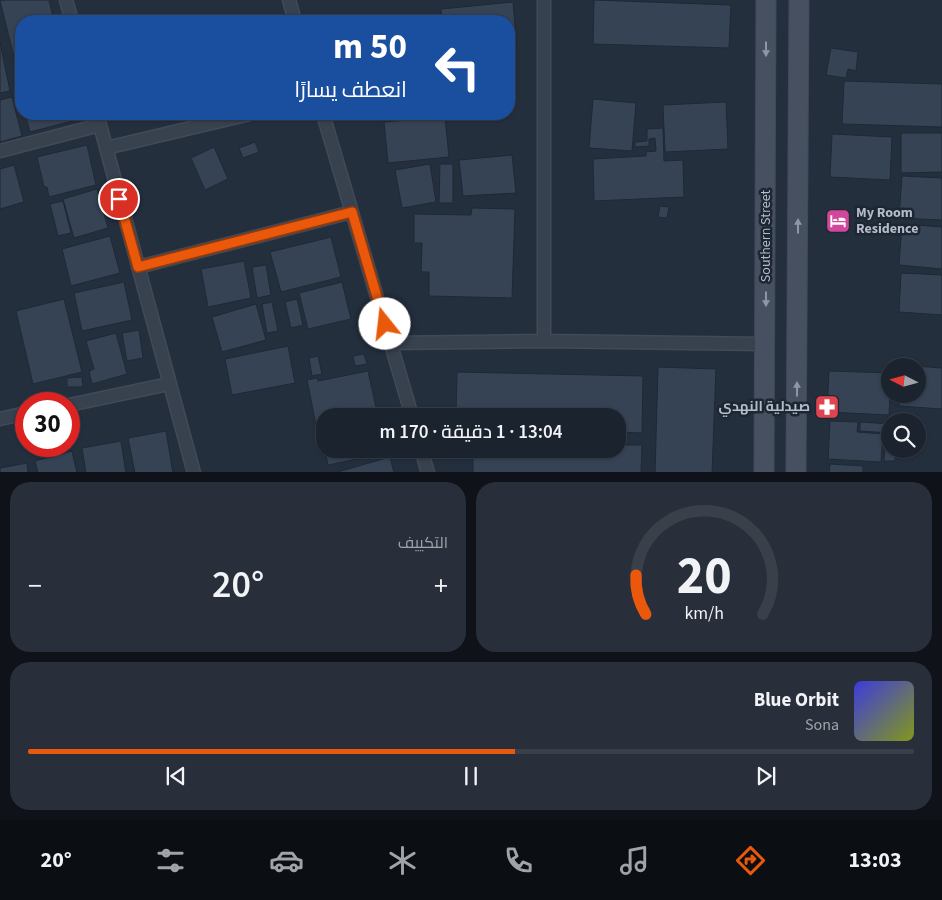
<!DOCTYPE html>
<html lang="ar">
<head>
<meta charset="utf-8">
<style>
  body { margin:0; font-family:"Source Sans 3",Cairo,sans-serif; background:#282f3a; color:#f1f3f6; direction:rtl; height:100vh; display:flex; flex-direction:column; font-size:19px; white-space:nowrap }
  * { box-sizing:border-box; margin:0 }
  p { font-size:16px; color:#a0a4aa }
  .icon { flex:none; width:28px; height:28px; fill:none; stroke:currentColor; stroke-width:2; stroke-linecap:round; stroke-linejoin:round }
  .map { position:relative; height:472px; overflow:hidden; direction:ltr }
  .sheet { display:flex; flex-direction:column; gap:10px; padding:10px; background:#0f1319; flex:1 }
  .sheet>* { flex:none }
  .hud { position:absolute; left:15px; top:15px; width:500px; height:105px; border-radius:20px; box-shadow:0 1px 4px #0004,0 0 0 1px #39404a; direction:rtl; background:#1a4fa0; color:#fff; overflow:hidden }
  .needle { width:32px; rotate:276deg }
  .controls { position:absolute; left:881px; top:358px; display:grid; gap:10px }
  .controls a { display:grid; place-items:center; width:45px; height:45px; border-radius:50%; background:#1b232e; box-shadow:0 1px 4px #0004,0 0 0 1px #39404a; font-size:25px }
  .speed { position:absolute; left:15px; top:392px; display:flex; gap:10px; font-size:25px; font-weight:700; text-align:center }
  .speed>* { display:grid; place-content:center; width:65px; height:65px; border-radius:50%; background:#1b232e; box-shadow:0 1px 4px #0004,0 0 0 1px #39404a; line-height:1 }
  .speed .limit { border:8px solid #d22; background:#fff; color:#111 }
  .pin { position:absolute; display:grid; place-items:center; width:42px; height:42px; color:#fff; margin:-21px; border:2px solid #fff; border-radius:50%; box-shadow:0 1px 5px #0007 }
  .me { position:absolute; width:55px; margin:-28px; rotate:344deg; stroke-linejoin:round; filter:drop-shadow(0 0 4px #0008) }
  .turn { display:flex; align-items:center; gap:18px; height:105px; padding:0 25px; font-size:22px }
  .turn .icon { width:65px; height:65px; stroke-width:2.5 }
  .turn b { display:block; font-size:35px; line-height:42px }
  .big { font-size:38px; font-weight:600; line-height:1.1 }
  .sheet .widget { flex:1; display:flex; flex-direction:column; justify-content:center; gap:8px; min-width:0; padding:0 18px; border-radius:20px; background:#282f3a }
  .sheet .dial { align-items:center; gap:0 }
  .dial svg { height:130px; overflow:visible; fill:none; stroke:#39404a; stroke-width:7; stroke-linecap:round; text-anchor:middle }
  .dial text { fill:#f1f3f6; stroke:none }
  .song { display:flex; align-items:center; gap:15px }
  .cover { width:60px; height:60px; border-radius:8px; background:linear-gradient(135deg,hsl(240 70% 55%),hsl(70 70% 35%)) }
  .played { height:5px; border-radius:2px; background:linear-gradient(90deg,#ea580c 55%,#39404a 55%) }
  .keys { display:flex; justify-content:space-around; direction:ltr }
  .heat { display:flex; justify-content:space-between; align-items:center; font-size:28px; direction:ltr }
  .sheet .tiles { flex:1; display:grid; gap:10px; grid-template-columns:1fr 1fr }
  .widget:last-child { grid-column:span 2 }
  .trip { position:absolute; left:316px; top:408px; width:310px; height:50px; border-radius:20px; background:#1b232e; box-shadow:0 1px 4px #0004,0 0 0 1px #39404a; font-weight:600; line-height:50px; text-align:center; direction:rtl }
  .menu { display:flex; height:80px; justify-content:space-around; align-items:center; background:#0b0e12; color:#a0a4aa }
  .menu .icon { width:35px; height:35px }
  .menu .current { color:#ea580c }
  .menu b { font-size:22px; color:#f1f3f6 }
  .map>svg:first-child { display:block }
  .building { fill:#364354; stroke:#1f2835 }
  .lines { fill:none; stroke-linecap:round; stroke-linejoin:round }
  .minor-casing { stroke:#414a57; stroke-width:15 }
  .secondary-casing { stroke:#414a57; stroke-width:21 }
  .minor { stroke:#38414e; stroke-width:12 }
  .secondary { stroke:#465061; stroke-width:19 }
  .oneway { fill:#8e96a5 }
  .route-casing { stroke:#983908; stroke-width:12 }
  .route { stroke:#ea580c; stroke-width:9 }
  .labels { text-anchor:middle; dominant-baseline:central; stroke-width:5; stroke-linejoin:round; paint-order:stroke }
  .poi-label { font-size:14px; font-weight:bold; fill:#b4bcc9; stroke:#1d2633; text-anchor:start }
  .street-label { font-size:14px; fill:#b4bcc9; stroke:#1d2633 }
</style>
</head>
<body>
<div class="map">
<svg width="942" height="473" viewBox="0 0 942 473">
  <rect width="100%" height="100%" fill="#242f3e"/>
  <path class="building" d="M5,0H49L54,21H21V85L0,1Z
    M594,0L731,5L729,48L593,44Z
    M513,2L517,50L509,51V21H442L441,9Z
    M0,42L10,91L0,93Z
    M831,48L858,52L856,71L848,69L846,78L826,75Z
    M509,60H511L513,98H509Z
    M844,81L942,84V127L842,124Z
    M12,97L22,136L0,142V100Z
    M593,99L636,103L632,151L589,148Z
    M726,102L728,149L665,152L663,105Z
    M25,114H78L80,119L30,132Z
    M375,114H408L375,116Z
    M445,117L449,157L388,163L384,122Z
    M663,128L664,161L683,160L684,197L594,201L593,159L646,156V152L656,151L655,138L649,139V146L635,147V142L647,141V129Z
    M901,133H942V172L901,173Z
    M832,134L892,137L890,180L830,177Z
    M255,142L259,152L243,158L239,148Z
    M87,145L96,185L49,197L47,187H44L37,157Z
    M214,147L228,179L205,190L191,158Z
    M512,155L516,193L463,196L459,160Z
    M430,164L436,202L402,208L395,170Z
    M440,164H453V203H439Z
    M14,165L24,202L0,209V169Z
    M902,176L942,178V220L899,218Z
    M97,189L108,228L74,238L63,199Z
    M63,201L71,233L58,236L50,204Z
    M660,206L669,207L667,218L658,217Z
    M472,208L515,209L512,298L429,296V272H421L422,243H414V214L471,215Z
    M902,224L942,227V269L899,265Z
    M110,236L120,273L71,286L62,249Z
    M331,237L341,277L281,292L270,252Z
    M244,261L251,298L208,307L201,269Z
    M266,265L271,295L257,298L252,267Z
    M901,273L942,275V315L899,312Z
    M124,282L132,320L82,331L74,293Z
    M342,282L351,319L308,329L299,293Z
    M64,299L82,372L33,384L16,311Z
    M297,299L303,325L291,328L285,302Z
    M272,302L278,331L267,333L262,304Z
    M256,304L266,340L222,352L212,317Z
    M139,330L143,358L127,361L122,333Z
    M116,333L127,374L92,384L89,371L94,369L86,341Z
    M288,346L295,383L232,395L225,359Z
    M364,354L367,364L355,366L353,356Z
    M318,356L322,374L312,376L309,358Z
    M901,365L942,368V409L899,406V394H918V366Z
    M658,367L716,369L712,473H655Z
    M368,371L377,412L357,416H325V423L316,425L307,380L317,378L318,381Z
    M829,371L890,373V394H897V397L890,396L889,415L827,412Z
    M457,372L643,376L642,433L618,432V416H456Z
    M82,377L83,387H67V378Z
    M830,421L858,422L857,432L883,434L881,462L828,459Z
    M860,422L890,424V433L860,431Z
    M325,428V449H386L387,453L328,465L320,429Z
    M166,431L173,473H135L128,438Z
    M886,434H890V449H896L895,461H884Z
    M121,441L126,473H86L82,448Z
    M618,445H642L641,473H473V449H618Z
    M72,451L77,473H38L35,461Z
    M390,457L394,473H334Z
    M27,463L28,473H0V468Z
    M830,464L863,466V473H829Z"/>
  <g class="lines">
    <defs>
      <path id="minor" d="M66,0L72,21
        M289,0L295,21
        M97,114L194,473
        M323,114L412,416
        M106,148L250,114
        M0,151L100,125
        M138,267L352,212
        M544,341V0
        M390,343L544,341L766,344
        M69,405L169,384
        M0,419L26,413
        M421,449L428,473"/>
      <path id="secondary" d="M764,473L766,0
        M796,473L799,0"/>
    </defs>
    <use href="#minor" class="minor-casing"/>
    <use href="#secondary" class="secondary-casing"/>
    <use href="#minor" class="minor"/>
    <use href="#secondary" class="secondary"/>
  </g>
  <defs><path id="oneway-solid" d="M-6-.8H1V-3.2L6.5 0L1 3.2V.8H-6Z" transform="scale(1.25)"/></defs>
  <g class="oneway">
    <use href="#oneway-solid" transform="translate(766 49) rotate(90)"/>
    <use href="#oneway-solid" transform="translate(798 226) rotate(-90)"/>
    <use href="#oneway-solid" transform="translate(766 299) rotate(90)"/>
    <use href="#oneway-solid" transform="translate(797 389) rotate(-90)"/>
  </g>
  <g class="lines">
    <defs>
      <path id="route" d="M119,199L138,267L352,212L385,324"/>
    </defs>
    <use href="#route" class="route-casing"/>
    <use href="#route" class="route"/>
  </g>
  <defs>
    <symbol id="hotel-square" viewBox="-11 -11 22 22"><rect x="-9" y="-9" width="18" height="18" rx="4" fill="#d1479c" stroke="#1d2633"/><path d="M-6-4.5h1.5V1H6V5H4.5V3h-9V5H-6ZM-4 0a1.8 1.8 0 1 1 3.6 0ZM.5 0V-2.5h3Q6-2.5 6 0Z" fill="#fff"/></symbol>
    <symbol id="pharmacy-square" viewBox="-11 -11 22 22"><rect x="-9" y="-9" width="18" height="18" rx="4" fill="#e0444e" stroke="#1d2633"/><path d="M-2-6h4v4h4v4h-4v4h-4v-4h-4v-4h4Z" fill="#fff"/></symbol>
  </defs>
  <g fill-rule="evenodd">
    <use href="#hotel-square" x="824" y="207" width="28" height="28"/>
    <use href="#pharmacy-square" x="813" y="393" width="28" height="28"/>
  </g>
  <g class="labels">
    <g class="poi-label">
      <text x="856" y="213">My Room<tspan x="856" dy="16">Residence</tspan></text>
      <text x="810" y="407" text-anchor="end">صيدلية النهدي</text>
    </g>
    <g class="street-label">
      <text transform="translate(766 236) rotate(-90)">Southern Street</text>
    </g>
  </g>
</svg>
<div class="controls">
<a><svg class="needle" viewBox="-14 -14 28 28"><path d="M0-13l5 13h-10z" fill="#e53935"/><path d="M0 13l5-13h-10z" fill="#a0a4aa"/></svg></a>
<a><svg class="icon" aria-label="search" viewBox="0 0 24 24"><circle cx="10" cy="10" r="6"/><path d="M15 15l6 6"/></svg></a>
</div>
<div class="speed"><div class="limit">30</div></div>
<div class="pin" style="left:119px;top:199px;background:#d93025"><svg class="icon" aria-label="arrive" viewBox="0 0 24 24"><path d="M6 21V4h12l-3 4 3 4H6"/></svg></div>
<svg class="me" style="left:385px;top:324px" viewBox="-20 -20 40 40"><circle r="19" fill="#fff"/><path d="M0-13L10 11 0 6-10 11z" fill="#ea580c"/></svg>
<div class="trip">13:04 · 1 دقيقة · 170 m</div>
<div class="hud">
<div class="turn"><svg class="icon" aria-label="left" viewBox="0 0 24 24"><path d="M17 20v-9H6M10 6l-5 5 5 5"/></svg><div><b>50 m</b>انعطف يسارًا</div></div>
</div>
</div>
<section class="sheet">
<div class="tiles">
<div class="widget dial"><svg viewBox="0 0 100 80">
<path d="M14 69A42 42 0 1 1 86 69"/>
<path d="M14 69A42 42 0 0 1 8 45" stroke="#ea580c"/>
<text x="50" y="56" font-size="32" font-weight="700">20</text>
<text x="50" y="72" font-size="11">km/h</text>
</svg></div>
<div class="widget"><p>التكييف</p>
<div class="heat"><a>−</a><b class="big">20°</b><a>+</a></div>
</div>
<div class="widget">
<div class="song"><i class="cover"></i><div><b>Blue Orbit</b><p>Sona</p></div></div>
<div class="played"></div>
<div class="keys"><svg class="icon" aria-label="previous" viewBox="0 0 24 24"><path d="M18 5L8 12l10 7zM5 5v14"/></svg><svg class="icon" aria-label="pause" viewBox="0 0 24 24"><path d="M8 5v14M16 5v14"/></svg><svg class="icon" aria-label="next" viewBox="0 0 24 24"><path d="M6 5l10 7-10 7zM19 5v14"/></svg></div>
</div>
</div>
</section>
<nav class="menu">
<b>13:03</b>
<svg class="icon current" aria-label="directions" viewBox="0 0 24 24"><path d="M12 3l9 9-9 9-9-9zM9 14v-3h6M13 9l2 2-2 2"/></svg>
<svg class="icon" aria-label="music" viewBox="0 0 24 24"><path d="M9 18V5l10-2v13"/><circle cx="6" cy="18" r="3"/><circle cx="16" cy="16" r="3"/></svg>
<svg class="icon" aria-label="phone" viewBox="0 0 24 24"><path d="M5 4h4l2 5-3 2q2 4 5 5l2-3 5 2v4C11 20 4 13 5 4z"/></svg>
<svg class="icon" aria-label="climate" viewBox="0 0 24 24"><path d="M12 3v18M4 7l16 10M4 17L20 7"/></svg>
<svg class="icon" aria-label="car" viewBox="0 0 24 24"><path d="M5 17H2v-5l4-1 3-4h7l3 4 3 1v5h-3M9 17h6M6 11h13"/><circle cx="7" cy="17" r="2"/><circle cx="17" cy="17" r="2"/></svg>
<svg class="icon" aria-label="filters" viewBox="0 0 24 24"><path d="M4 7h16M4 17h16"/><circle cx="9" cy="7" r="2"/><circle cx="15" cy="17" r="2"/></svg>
<b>20°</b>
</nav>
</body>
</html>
